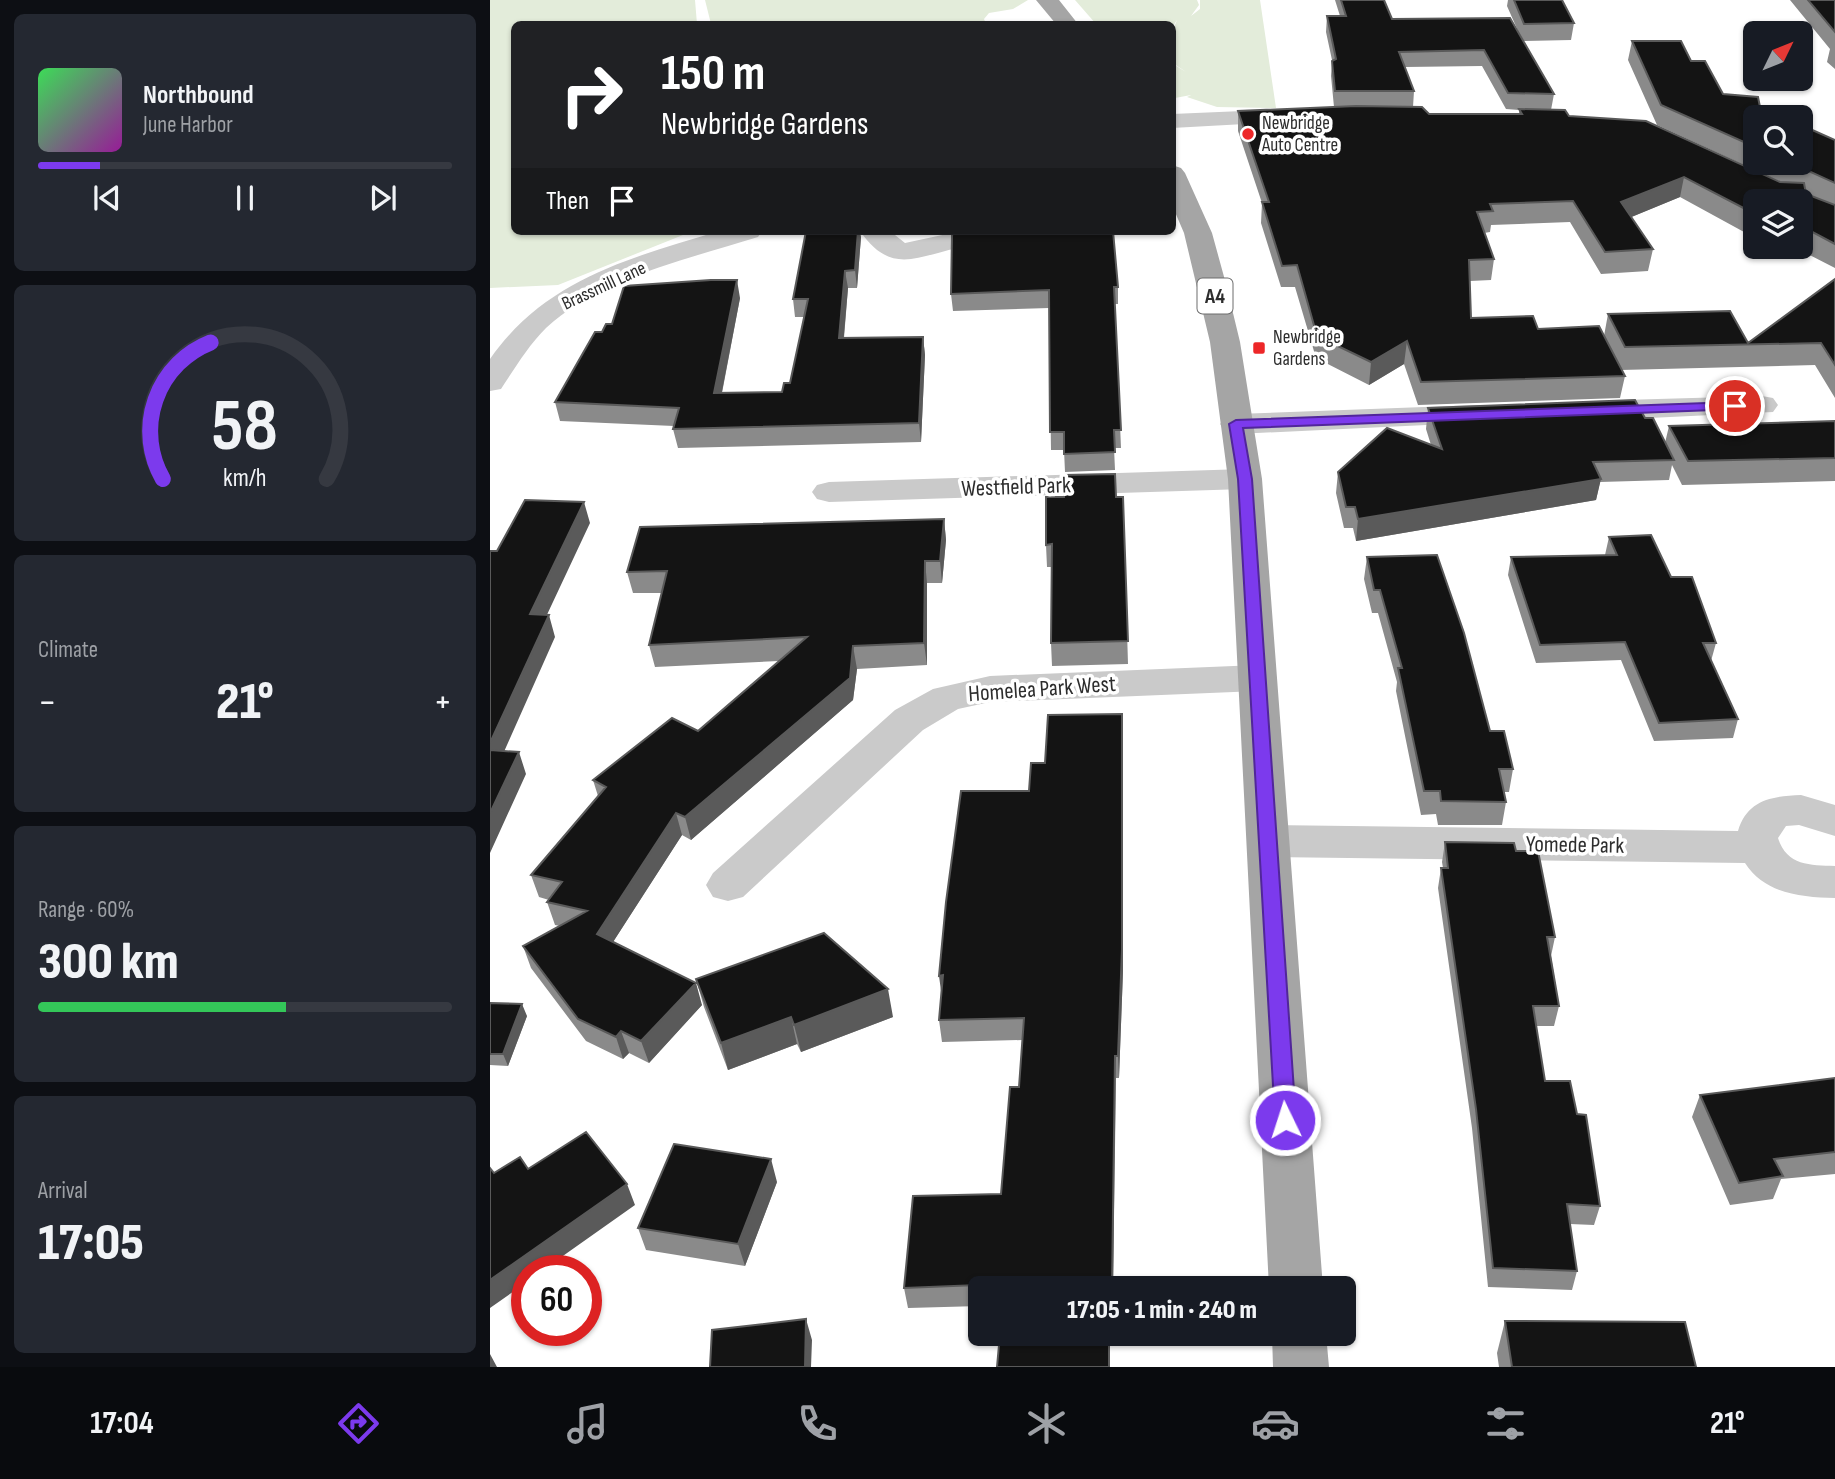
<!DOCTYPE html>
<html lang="en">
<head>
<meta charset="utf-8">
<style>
  body { margin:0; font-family:"Sofia Sans Condensed",sans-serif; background:#242831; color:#f1f3f6; height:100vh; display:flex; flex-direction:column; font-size:26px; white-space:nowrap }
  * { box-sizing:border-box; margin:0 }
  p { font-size:23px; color:#9ea1a6 }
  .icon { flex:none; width:38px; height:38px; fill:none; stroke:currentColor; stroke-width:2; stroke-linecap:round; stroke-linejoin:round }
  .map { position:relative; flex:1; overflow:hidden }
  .sheet { display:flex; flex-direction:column; gap:14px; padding:14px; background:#0d0f14; width:490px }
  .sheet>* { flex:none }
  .guide { position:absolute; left:21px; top:21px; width:665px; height:214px; border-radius:10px; box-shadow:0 2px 5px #0004; background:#202124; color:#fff; overflow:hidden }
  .needle { width:46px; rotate:47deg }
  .controls { position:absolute; left:1253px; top:21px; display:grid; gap:14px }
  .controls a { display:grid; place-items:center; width:70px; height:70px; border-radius:10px; background:#171b24; box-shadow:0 2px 5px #0004; font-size:35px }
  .speed { position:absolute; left:21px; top:1255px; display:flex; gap:14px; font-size:35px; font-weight:700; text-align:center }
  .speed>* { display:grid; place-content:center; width:91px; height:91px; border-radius:50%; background:#171b24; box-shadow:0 2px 5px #0004; line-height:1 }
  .speed .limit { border:10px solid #d22; background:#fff; color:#111 }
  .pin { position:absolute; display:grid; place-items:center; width:60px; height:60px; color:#fff; margin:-30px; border:4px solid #fff; border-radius:50%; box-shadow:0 2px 7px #0007 }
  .me { position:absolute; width:77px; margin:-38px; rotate:356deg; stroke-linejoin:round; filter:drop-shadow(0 0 5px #0008) }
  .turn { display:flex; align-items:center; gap:24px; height:147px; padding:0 35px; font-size:32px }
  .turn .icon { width:91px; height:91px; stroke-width:2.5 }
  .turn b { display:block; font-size:49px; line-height:60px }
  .then { display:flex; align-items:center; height:66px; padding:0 35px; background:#0003; gap:14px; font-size:26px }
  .big { font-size:52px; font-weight:800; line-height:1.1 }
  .sheet .card { flex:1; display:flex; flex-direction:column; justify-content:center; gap:10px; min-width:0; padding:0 24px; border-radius:10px; background:#242831 }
  .sheet .dial { align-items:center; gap:0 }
  .dial svg { height:182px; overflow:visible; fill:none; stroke:#363941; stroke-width:7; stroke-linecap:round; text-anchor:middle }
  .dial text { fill:#f1f3f6; stroke:none }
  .song { display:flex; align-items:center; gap:21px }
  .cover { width:84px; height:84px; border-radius:10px; background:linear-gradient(135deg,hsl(130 70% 55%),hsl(300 70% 35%)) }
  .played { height:7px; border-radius:4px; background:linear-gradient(90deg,#7c3aed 15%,#363941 15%) }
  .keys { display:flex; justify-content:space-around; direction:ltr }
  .heat { display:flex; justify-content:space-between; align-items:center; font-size:38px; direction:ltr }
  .charge { height:10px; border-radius:5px; background:linear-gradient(90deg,#34c759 60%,#363941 0) }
  .trip { position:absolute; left:478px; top:1276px; width:388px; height:70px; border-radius:10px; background:#171b24; box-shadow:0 2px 5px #0004; font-weight:800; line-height:70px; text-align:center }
  .dock { display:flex; height:112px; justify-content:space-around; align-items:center; background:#090b0e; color:#9ea1a6 }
  .dock .icon { width:49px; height:49px }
  .dock .on { color:#7c3aed }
  .dock b { font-size:32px; color:#f1f3f6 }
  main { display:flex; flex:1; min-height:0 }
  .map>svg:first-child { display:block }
  .green { fill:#e3ecda }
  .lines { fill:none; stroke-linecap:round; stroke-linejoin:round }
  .minor { fill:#cacaca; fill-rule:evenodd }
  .major { fill:#a5a5a5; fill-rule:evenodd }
  .wall { fill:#8a8a8a; fill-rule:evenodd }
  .shaded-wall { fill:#5a5a5a }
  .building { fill:#141414; stroke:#5a5a5a; stroke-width:2 }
  .route { fill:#7c3aed; stroke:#51269a; stroke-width:2 }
  .poi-dot { fill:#ed2728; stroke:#fff; stroke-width:2.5 }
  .labels { text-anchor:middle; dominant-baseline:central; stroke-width:7; stroke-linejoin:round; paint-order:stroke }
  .far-poi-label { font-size:19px; fill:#2d2d2d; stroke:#fff; text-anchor:start }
  .far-street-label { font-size:19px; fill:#2d2d2d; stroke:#fff }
  .shield { fill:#fff; stroke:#6c6c6c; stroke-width:2 }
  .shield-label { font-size:21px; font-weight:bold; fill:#2d2d2d }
  .street-label { font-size:23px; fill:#2d2d2d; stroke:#fff }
</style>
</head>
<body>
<main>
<section class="sheet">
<div class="card">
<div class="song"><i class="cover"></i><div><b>Northbound</b><p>June Harbor</p></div></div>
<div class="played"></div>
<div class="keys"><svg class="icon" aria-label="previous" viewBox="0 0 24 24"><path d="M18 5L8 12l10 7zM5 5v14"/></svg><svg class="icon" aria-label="pause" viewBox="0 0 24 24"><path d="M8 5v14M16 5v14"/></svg><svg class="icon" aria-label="next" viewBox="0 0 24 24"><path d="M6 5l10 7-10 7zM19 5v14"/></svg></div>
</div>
<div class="card dial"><svg viewBox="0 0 100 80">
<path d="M14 69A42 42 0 1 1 86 69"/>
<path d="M14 69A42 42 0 0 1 35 9" stroke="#7c3aed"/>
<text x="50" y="56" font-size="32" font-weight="700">58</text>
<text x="50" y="72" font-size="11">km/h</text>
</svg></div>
<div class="card"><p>Climate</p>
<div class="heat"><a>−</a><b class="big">21°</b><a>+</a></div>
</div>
<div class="card"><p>Range · 60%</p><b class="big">300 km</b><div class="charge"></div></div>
<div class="card"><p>Arrival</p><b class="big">17:05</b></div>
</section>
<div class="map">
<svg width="1345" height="1367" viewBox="0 0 1345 1367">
  <rect width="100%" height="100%" fill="#fff"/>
  <path class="green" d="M0,0H205L207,24H24V231H203L68,285L0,288Z
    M215,0H538L523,9L499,13L494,19L496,24H221Z
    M585,0H707L709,5L701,16L710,9V0H770L786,108L727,107L697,97L701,95L685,98L683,64L696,72L683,63V30L687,20L683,26L606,24Z"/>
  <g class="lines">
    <path class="minor" d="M799,109L808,111L811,116L808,121L682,128V114Z
      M229,231H272L268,237C201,258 108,279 56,328C38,346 25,368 11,389L0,391V359C56,279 140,258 229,231Z
      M370,231H400L415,243L457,234L467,236L471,242L467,248C424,258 400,274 370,231Z
      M1272,396L1283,398L1288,405L1283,412L1098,421L1087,418L1082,411L1087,404L1098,401Z
      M988,405L999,408L1004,415L999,422L746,434L735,431L730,424L735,417L746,414Z
      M755,469L767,472L772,479L767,486L755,489L339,502L327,499L322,492L327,485L339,482Z
      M768,665L782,669L787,678L782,687L768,691L500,702L468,709L433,730L253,897L238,901L223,897L216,885L223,873L405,710L443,689L500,676Z
      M1311,795L1345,805V836L1309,825L1296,826L1288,838C1297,866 1320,865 1345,866V898C1311,897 1275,894 1255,863L778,857L763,852L757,841L763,830L778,825L1248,831C1257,800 1282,796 1311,795Z"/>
    <path class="major" d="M546,0H569L588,24H566Z
      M682,165L691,168L695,173L722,233L736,284L750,342L772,479L833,1288H779L738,479L720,342L694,233L682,205Z
      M782,1334H836L839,1367H783Z"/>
  </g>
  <path class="wall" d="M845,0H894L902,19L1028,31L1017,6L1018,0H1072L1084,23L1081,40L1033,41L1064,94L1061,110L1079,116L1290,182L1293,183L1167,125L1138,60L1142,41L1201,61L1233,94L1265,117V163H1311L1345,140V268L1304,247H1311V201H1265V238L1190,197L1141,217L1163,249L1158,271L1111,274L1080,222L1001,225L1000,232L994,233L1004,259L1001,280L980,281L981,318L1048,329L1114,336L1118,314L1258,343L1345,279V398L1325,365L1131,370L1135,376L1130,398L928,405L914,364L879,385L826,358L805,287H791L771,223L772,203L748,131V111L844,107L841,76L842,60L836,32L837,16H850ZM992,66L1016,109L1029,110V114H939L923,107L924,91L915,67ZM1315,193L1335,202L1316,194Z
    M1300,0H1345V69L1337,62L1340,49Z
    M463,231H623L628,287V304H625L631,448H624L625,470L575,472L574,450H561L559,308L463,311L461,294L464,233Z
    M371,237L367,288H358L354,338L433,337L435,355L431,442L188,448L183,429L184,426L70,421L65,402L112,332L122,324L250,298L232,393L292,392L300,383L314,317H305L303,299Z
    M938,408L1155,418L1175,443L1179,426L1345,421V481L1192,485L1182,465L1179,480L1110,482L1106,500L866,541L863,528H854L846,493L848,472L941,445L936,429Z
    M574,497H633L638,664L562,666L561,643L562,567H557L556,545Z
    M454,519L456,540L452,583H437V665L367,669L363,700L201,840L192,835L123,942L212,1005L159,1063L139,1053L133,1059L96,1041L41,968L33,946L70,926L65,925L57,902L59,900L49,897L41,875L108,796L103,780L208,731L289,661L165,667L159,645L172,593H143L137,572Z
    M1119,537L1181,577L1226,643L1221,661L1248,719L1243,738L1164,741L1131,660L1046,663L1018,575L1021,557L1115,555Z
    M877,557L1000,731L1023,769L1019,792H1014L1016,802L1012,825H948L946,814L931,815L906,691L907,682L888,613H882L874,579Z
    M633,736V971L629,1078H626L623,1288H490V1306L418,1308L414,1288L511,1194L529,1087L532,1040L452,1042L449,1020L539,791L555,763Z
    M955,842L1026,851L1065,937L1061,956L1069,1006L1064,1026H1046L1055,1081L1087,1114L1110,1206L1104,1225L1080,1224L1087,1271L1082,1290L998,1287L982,1128L948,888L951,868H953L952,862Z
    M206,979L403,1017L311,1052L307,1044L238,1070L214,1007Z
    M0,1003L37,1016L18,1066L0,1065Z
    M1345,1078V1174L1291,1179L1283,1199L1240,1205L1202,1117L1210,1095Z
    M287,1182L255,1266L156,1250L148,1228Z
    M1015,1321L1206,1367H1009L1007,1353Z"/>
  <path class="shaded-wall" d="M1194,177L1190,197L1127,223L1131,202Z
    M368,231H370L371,237L367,288L365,270Z
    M355,271L358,288L352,357L349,338Z
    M247,280L250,298L228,412L224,393Z
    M433,337L435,355L431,442L429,423Z
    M917,341L914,364L879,385L881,362Z
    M1111,479L1106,500L866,541L868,519Z
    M94,502L100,523L47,636L40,614Z
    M454,519L456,540L452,583L450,561Z
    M435,561L437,583V665L434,643Z
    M59,615L65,637L5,772L0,759V743Z
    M363,646L367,669L363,700L201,840L195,817Z
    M633,736V971L629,1078L628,1056Z
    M29,752L36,774L0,853V813Z
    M186,813L192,835L114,956L107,934Z
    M453,975L452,998L449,976Z
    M206,983L212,1005L159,1063L151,1041Z
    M398,989L403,1017L311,1052L304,1025Z
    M32,1004L37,1016L18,1066L13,1054Z
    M301,1017L307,1044L238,1070L231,1043Z
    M131,1031L139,1053L133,1059L126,1037Z
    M625,1056L623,1288H622Z
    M281,1159L287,1182L255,1266L248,1244Z
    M137,1184L145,1205L53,1270H37V1282L0,1308V1280Z
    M316,1319L322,1340L321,1367H315Z
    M0,1354L7,1367H0Z"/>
  <path class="building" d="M851,0H894L902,19L1020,18L1064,94L1018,93L994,50L909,52L924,91H845L842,61L846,59L837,16H856Z
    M1024,0H1072L1084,23L1034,24Z
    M1318,0H1345V32Z
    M1142,41H1191L1201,61H1215L1233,94L1268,97L1272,117H1265V147L1171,105Z
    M866,106L932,107L939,114H1032L1029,109L1075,110L1079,116L1156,121L1290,182L1314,183L1316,194L1345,205V244L1311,226V201H1265V214L1194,177L1131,202L1163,249L1115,252L1083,201L1000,204L1003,211L987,212L1004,259L979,260L981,318L1043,316L1048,329L1109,326L1135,376L931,382L917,341L881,362L827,336L807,265L792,266L772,202H779L748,111Z
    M1320,129L1345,140V183L1301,163H1311V133Z
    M316,231H368L365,270L355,271L349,338L433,337L429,423L183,429L189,408L65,402L105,332H112L116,324H122L134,286L221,280H247L224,393L292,392L294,383H300L318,299H303Z
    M467,231H623L628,287H624L631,430H624L625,452L574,454V432H560L559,290L461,294L462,235Z
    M1345,279V365L1331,343L1135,347L1118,314L1240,311L1258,343Z
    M1145,400L1155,418H1163L1184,460L1103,462L1111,479L868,519L865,507H856L848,472L897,428L952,449L938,408Z
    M1345,421V458L1198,461L1179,426Z
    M625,474L626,497H633L638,641L561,643L562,544L556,545V497H574V475Z
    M35,500L94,502L40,614L59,615L0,743V551H7Z
    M454,519L450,561H435L434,643L363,646L360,678L195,817L186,813L107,934L206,983L151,1041L131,1031L126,1037L88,1019L33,946L97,911L57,902L72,882L41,875L116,787L103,780L182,718L208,731L317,637L159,645L177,571L137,572L150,527Z
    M1161,535L1181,577H1202L1226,643H1213L1248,719L1169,723L1135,642L1050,645L1021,557L1127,555L1119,537Z
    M947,555L974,633L1000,731H1014L1023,769H1009L1016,802L951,801L950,791H934L908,668H912L890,590H884L877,557Z
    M632,714V949L628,1056H625L622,1288H513V1284L414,1288L423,1196L511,1194L520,1087H529L534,1018L449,1020L453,975L449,976L456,902L471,791H539L541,763H555L558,715Z
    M0,750L29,752L0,813Z
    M955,842L1024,843L1026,851H1048L1065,937H1057L1069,1006H1043L1055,1081H1080L1087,1114L1096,1115L1110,1206L1077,1204L1087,1271L1003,1268L986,1109L951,868H958Z
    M334,933L398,989L304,1025L301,1017L231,1043L206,979Z
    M0,1003L32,1004L13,1054H0Z
    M1345,1078V1152L1284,1159L1293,1176L1249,1183L1210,1095Z
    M96,1132L137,1184L0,1280V1168L4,1173L30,1157L38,1169Z
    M184,1144L281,1159L248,1244L148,1228Z
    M316,1319L315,1367H220L222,1330Z
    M1015,1321L1195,1322L1206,1367H1022Z
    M510,1334H619V1367H507Z"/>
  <path class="route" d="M1245,402L1252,406L1250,409L753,428L762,479L806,1120L803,1127L795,1129L788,1127L785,1120L748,479L739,424L746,420Z"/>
  <g class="poi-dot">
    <circle cx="758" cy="134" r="7"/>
    <rect x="762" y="341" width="14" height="14" rx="3.5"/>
  </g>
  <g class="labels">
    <g class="far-poi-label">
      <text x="772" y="123">Newbridge<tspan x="772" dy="22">Auto Centre</tspan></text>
      <text x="783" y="337">Newbridge<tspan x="783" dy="22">Gardens</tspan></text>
    </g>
    <g class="far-street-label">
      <text transform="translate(114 286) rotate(-25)">Brassmill Lane</text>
    </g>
    <rect class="shield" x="707.5" y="278.5" width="35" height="35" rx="5"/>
    <g class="shield-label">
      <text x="725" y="296">A4</text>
    </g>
    <g class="street-label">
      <text transform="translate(526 487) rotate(-2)">Westfield Park</text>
      <text transform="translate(552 689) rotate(-4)">Homelea Park West</text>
      <text transform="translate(1085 845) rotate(1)">Yomede Park</text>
    </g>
  </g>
</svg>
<div class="controls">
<a><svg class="needle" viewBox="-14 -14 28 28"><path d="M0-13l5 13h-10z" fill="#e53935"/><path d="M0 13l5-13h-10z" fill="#9ea1a6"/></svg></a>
<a><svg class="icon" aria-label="search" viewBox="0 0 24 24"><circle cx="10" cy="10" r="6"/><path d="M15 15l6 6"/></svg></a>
<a><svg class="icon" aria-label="layers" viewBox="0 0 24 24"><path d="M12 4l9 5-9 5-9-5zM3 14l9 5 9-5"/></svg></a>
</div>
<div class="speed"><div class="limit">60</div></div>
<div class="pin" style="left:1245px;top:406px;background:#d93025"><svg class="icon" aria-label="arrive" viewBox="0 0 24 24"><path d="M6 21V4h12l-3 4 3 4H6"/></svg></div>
<svg class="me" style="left:795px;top:1120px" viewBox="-20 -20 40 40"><circle r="17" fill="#7c3aed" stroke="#fff" stroke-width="3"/><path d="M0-11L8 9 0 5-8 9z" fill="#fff"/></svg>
<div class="trip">17:05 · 1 min · 240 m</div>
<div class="guide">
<div class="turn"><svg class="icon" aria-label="right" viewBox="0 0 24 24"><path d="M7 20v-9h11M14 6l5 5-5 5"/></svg><div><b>150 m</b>Newbridge Gardens</div></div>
<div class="then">Then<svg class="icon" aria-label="arrive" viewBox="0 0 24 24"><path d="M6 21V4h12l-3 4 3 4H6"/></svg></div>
</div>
</div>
</main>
<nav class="dock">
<b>17:04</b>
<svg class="icon on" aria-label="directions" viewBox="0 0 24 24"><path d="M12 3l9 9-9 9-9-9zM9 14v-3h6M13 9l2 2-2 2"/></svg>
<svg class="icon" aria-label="music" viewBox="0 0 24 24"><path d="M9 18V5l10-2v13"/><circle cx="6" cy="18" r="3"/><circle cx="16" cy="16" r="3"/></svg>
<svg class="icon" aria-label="phone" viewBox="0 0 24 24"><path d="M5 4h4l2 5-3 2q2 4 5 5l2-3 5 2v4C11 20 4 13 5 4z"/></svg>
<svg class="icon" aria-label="climate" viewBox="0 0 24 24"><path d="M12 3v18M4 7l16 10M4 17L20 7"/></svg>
<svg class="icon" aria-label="car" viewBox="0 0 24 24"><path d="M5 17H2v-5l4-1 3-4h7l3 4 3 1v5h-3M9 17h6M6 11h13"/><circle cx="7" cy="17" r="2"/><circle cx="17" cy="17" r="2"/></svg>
<svg class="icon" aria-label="filters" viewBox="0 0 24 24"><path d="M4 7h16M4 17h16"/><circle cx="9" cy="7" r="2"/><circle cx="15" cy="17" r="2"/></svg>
<b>21°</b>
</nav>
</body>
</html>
